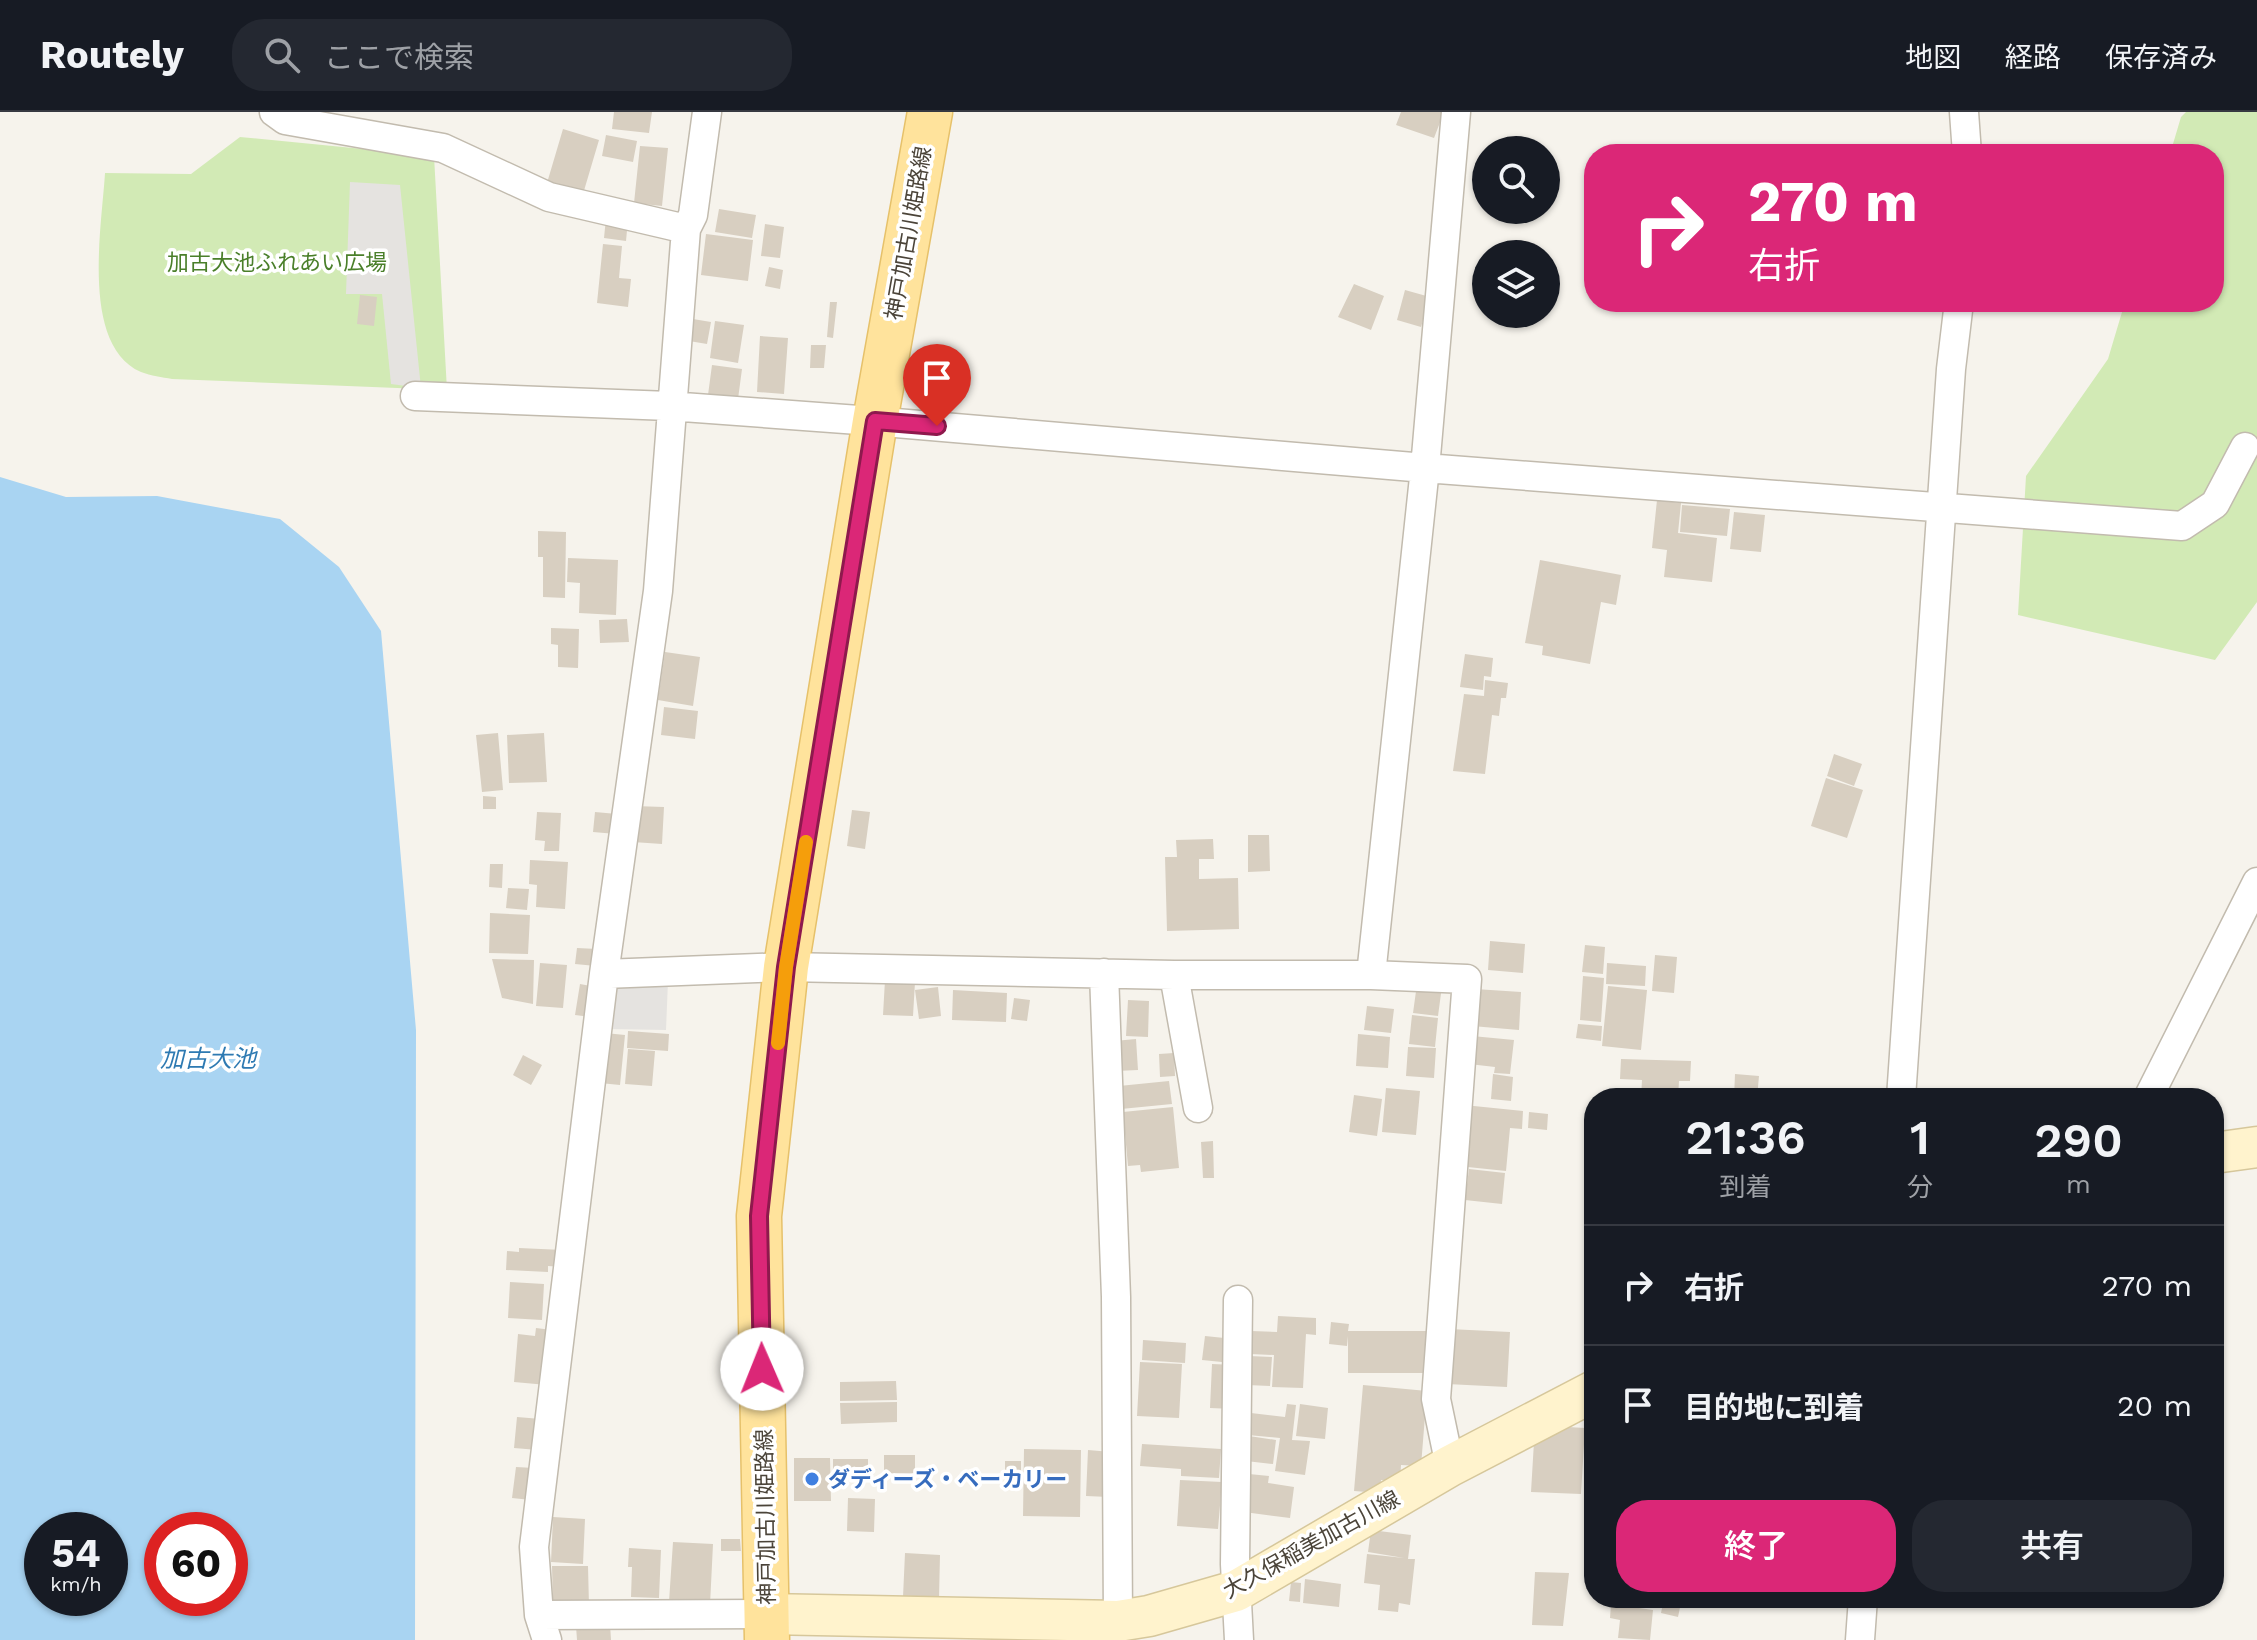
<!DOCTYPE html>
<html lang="ja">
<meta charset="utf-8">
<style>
body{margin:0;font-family:"Work Sans","Noto Sans JP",sans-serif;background:#242831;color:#f1f3f6;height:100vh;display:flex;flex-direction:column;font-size:30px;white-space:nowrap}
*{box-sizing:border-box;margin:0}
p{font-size:26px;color:#9ea1a6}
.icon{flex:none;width:44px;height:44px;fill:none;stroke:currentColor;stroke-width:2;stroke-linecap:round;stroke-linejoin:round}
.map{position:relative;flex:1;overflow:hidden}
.drawer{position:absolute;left:1584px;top:976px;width:640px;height:520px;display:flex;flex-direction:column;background:#171b24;border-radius:32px;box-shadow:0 2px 6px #0004}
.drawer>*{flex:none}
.top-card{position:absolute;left:1584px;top:32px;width:640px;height:168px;border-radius:32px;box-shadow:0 2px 6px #0004;background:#db2777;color:#fff;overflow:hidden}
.controls{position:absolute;left:1472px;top:24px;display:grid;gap:16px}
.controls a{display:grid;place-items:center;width:88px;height:88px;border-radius:50%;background:#171b24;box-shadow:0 2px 6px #0004;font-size:40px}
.speed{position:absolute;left:24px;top:1400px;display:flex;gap:16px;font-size:40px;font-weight:700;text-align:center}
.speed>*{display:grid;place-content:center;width:104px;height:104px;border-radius:50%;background:#171b24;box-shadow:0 2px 6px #0004;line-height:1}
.speed small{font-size:20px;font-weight:400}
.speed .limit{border:12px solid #d22;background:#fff;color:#111}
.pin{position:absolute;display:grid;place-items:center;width:68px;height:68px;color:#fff;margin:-82px -34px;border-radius:50% 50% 50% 0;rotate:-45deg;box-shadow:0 0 8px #0007}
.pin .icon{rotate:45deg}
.me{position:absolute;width:88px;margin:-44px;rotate:359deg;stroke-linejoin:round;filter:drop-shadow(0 0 6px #0008)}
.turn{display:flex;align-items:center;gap:28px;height:168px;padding:0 32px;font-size:36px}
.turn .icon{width:104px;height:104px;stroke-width:2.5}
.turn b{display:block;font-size:56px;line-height:68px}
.eta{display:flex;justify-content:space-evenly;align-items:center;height:136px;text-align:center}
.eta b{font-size:48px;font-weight:600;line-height:56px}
.action{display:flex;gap:16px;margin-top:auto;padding:16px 32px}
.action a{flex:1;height:92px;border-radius:32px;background:#db2777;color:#fff;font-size:32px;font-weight:600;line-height:92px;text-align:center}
.action a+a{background:#242831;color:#f1f3f6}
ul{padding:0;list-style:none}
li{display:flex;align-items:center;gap:24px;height:120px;padding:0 32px;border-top:2px solid #363941}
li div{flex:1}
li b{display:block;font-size:30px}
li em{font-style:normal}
header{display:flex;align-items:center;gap:48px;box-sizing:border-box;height:112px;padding:0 40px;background:#171b24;border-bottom:2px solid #363941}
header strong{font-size:38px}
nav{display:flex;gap:44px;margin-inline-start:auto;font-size:28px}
.search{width:560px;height:72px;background:#242831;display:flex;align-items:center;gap:20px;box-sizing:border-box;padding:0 28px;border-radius:32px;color:#9ea1a6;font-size:30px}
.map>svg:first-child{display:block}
</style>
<header>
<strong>Routely</strong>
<div class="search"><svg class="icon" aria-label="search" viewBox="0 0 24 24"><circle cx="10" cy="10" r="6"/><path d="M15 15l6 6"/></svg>ここで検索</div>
<nav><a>地図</a><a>経路</a><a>保存済み</a></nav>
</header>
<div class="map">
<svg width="2257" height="1528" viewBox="0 0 2257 1528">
<rect width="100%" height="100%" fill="#f6f3ec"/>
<path fill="#d2eab5" d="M2186,0h71v490l-42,58 -197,-45 8,-139 82,-117 17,-57h89v-148h-44l11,-37z
M240,25l194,19 13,234 -275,-11c-10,-2 -21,-3 -31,-7 -61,-27 -39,-146 -36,-199l86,1z"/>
<path fill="#e5e3e0" d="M350,70l50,3 21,203 -30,-4 -9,-90h-36z
M610,868l58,1 -2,49 -58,-1z"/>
<path fill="#a9d4f2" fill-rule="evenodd" d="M0,365l66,20 91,-1 123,23 59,48 42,64 35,399 -1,610h-415zM42,1418h68v68h-68zM162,1418h68v68h-68z"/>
<path fill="#d8cfc1" d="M614,0h38l-3,21 -37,-4z
M1401,0h43l-10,26 -38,-13z
M563,17l36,11 -16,54 -36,-11z
M606,23l31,6 -4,21 -31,-6z
M640,34l28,2 -6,58 -28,-3z
M719,97l37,6 -4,23 -37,-6z
M606,106l22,2 -2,21 -22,-3z
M765,112l19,3 -4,31 -19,-2z
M706,122l47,6 -5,41 -47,-6z
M603,132l19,2 -3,32 12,1 -3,28 -31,-4z
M769,155l14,3 -3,19 -15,-3z
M1354,172l30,12 -13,34 -33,-13z
M1405,178l25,7 -9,30 -24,-7z
M360,183l17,2 -3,29 -17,-2z
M830,190h7l-4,36 -6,-1z
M693,207l18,3 -4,22 -18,-3z
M715,209l29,4 -6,38 -28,-5z
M760,224l28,2 -4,56 -27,-2z
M811,233h15l-2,23h-14z
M712,253l30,4 -4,30 -30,-4z
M1657,388l24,3 -3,30 39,5 -5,44 -48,-5 3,-27 -15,-2z
M1682,393l48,4 -3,27 -47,-4z
M1734,400l31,3 -4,37 -31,-3z
M538,419l28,1 -1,66 -22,-1v-40h-5z
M568,446l50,2 -2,55 -37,-2 1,-30 -13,-1z
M1540,448l81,15 -5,30 -15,-3 -11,62 -48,-9 1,-9 -18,-3z
M627,507l2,23 -29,1 -1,-23z
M551,516l28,1 -1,39 -20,-1v-22l-7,-1z
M665,540l35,5 -7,49 -35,-6z
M1465,542l28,4 -2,19 -7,-1 -1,14 -23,-3z
M1485,568l23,3 -2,15h-5l-2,18 -7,-1 -7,59 -32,-3 11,-77 20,2z
M664,595l34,4 -3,28 -34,-4z
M498,621l5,57 -21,2 -6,-57z
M544,621l3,49 -38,1 -2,-48z
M1834,642l28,10 -8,22 -27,-10z
M1826,666l37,12 -16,48 -36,-12z
M483,684l13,1v12h-13z
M634,694l30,1 -2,37 -29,-2z
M852,698l18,2 -5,37 -18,-3z
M537,700l24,1 -2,38h-15l1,-10 -10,-1z
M595,700l22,2 -1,20 -23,-2z
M1248,723h21l1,36 -22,1z
M1213,727l1,20h-15v20l39,-1 1,51 -72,2 -2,-74h12l-1,-17z
M530,748l38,2 -3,47 -29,-2 1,-22 -8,-1z
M490,752h13l-1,24 -13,-1z
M508,776l21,1 -2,21 -21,-2z
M490,801l40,2 -2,39 -39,-1z
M1490,829l35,3 -2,29 -35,-3z
M1585,833l20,2 -2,27 -21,-2z
M577,836l20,1 -1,17 -21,-2z
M1655,843l22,2 -3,36 -22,-2z
M492,847l42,1 -1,44 -31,-6z
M540,851l27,2 -4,43 -27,-2z
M1607,851l39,3 -1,20 -39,-2z
M1583,864l21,2 -3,44 -21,-2z
M885,868l30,2 -2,34 -30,-1z
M580,872l16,3 -5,30 -16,-2z
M1417,872l25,2 -4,30 -25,-3z
M1608,874l39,4 -6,60 -39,-4z
M938,875l3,29 -22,3 -4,-29z
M1475,877l46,3 -2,38 -47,-4z
M953,878l54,3 -1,29 -54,-2z
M1014,886l16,2 -3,21 -16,-2z
M1128,888l21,1 -1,36 -22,-1z
M1367,894l27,3 -3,24 -27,-3z
M1412,903l26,3 -3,29 -26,-3z
M1578,912l24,2 -1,15 -25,-3z
M628,919l41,3 -1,17 -41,-3z
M605,921l20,2 -5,50 -20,-2z
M1358,922l32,3 -2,31 -32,-2z
M1472,924l42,4 -4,34 -16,-1 1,-6 -26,-3z
M1136,927l2,31 -22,1 -2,-30z
M1408,935l28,1 -2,30 -28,-2z
M628,937l27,2 -3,35 -27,-2z
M1174,941l1,23 -15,1 -1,-23z
M523,943l19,10 -11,20 -18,-10z
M1621,947l70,2 -1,20h-11l-1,17h-37l1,-18 -22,-1z
M1493,962l20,3 -2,24 -20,-2z
M1735,962l24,2 -2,22h-23z
M1169,969l3,23 -51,5 -2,-23z
M1386,976l34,3 -4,44 -34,-3z
M1354,983l28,4 -5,37 -28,-4z
M1464,993l59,6 -1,18 -12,-1 -4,43 -48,-5z
M1173,995l6,61 -38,4 -1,-7 -12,1 -5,-54z
M1529,1000l19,2 -1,16 -19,-2z
M1213,1029l1,37h-11l-2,-36z
M1469,1057l36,4 -3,31 -37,-4z
M519,1136l44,2v17l-15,-1v6l-42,-2 1,-19 12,1z
M510,1170l34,2 -2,36 -34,-2z
M1278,1204l38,2v17l-10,-1 -3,54 -31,-1 2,-32 -24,-1 1,-23 26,1z
M1331,1210l18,2 -1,7h83v42h-83v-37l-1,10 -18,-2z
M536,1216l16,2 -5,55 -33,-3 4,-48 17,2z
M1449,1217l61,3 -3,55 -60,-3z
M1205,1224l29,3 -2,24 -30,-3z
M1143,1228l43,3 -1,20 -43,-3z
M1249,1244l23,1 -2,29 -23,-1z
M1140,1250l42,2 -3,54 -42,-2z
M1212,1252l23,1 -2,44 -23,-1z
M896,1269l1,19 -57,1v-19z
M1363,1273l64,6 -6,75 -20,-1 -1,17 -19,-2 -1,13 -26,-2z
M897,1290v20l-56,2 -1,-21z
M1287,1292l9,1 -4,35 18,1 -5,34 -30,-4 5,-33 -32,-3 3,-22 34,4z
M1300,1292l28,4 -3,31 -29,-3z
M517,1305l24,2 -3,31 -24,-2z
M1535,1313l50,3 -4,66 -50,-2z
M1249,1324l27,4 -3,24 -27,-3z
M1142,1332l79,5 -2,29 -38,-2v-7l-41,-3z
M1024,1337l57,1 -1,67 -57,-1z
M1088,1338l23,2 -2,45 -23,-1z
M884,1343h31v19l-31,-1z
M794,1346h36l1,43h-37z
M833,1347h35v15l-35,1z
M1005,1349h16v19h-16z
M516,1355l18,1 -3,32 -19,-2z
M1249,1362l20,2 -1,7 26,4 -4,31 -46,-6z
M1180,1368l42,2 -4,47 -41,-3z
M848,1386l27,1 -1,33 -27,-1z
M553,1405l32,2 -2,45 -32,-2z
M1371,1418l40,5 -3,24h7l-5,46 -11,-2 -1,9 -20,-2 2,-25 -16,-2 3,-29 37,4 -36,-6z
M721,1427h19l1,12h-20z
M673,1430l40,2 -3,61 -41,-3z
M629,1436l32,2 -2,48 -28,-1 1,-30h-4z
M905,1441l35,2 -1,43 -36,-1z
M552,1454h36l1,40 -36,1z
M1535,1460l34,1 -6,53 -31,-1z
M1305,1467l36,5 -2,23 -36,-4z
M1291,1470l10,1 -1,19 -11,-1z
M1611,1486h42l-1,10 -42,-5z
M1664,1486h18l-4,19 -17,-4z
M1611,1492l42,6 -3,30 -32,-2 2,-18 -10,-2z
M610,1512l1,16h-34l-1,-14z"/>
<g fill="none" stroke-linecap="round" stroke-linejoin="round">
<g stroke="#c2bbae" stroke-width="31">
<path id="street" d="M274,0l11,8 158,28 106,49 137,32
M1964,0l3,42
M415,284l254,10 203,15 553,47 757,58 33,-22 30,-57
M1104,861l12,324 2,324
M604,862l182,-7 388,8h197l96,4 -31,420 14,67
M1174,863l24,133
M1371,863l54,-507 31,-356
M1901,986l50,-729 8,-67
M2148,986l109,-216
M1238,1188l-3,264 4,76
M539,1503l228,-1
M547,1528l-8,-25 -5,-68 70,-573 54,-383 28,-362 7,-14 14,-103
M1860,1528l3,-42"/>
</g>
<g stroke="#d6c79b" stroke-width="43">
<path id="secondary" d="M2214,1041l43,-6
M767,1502l351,7 31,-5 87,-25 214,-125 144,-75"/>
</g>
<g stroke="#e6c16a" stroke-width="47">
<path id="primary" d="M767,1528l-8,-424 27,-249 89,-546 55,-309"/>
</g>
<use href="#street" stroke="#fff" stroke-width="28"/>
<use href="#secondary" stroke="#fff3cd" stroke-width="40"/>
<use href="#primary" stroke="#ffe39c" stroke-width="44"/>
</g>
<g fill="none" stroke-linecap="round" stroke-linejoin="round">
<g stroke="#8e194d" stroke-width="20">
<path id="route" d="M762,1257l-3,-153 27,-249 89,-546 62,5"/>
</g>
<use href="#route" stroke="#db2777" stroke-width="14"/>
<path stroke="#f59e0b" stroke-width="14" d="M778,931l8,-76 20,-125"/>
</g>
<circle fill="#3f7fe0" stroke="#fff" stroke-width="3" cx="812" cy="1367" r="8"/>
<g text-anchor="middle" stroke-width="7" stroke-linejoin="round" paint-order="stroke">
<g font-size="22" fill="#4b4439" stroke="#fff">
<text transform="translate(908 121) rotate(-80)" y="8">神戸加古川姫路線</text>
<text transform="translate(765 1405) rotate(-91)" y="8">神戸加古川姫路線</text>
<text transform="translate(1311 1432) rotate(-29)" y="8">大久保稲美加古川線</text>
</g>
<g font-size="22" fill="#4a7f2a" stroke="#fff">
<text x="277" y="158">加古大池ふれあい広場</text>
</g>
<g font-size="22" font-weight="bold" fill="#366cbe" stroke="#fff" text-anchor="start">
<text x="828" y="1375">ダディーズ・ベーカリー</text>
</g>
<g font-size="24" font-style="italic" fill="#2e7ab2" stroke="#fff">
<text x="208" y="955">加古大池</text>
</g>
</g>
</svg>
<div class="controls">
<a><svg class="icon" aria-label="search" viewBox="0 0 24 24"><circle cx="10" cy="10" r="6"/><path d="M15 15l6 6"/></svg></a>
<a><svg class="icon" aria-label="layers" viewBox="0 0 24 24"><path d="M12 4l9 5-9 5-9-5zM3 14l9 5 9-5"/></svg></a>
</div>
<div class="speed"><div>54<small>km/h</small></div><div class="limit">60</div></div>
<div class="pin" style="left:937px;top:314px;background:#d93025"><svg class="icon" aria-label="arrive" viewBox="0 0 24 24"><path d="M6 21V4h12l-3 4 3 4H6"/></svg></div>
<svg class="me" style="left:762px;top:1257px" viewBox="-20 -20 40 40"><circle r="19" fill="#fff"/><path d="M0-13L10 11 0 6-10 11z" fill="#db2777"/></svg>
<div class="top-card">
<div class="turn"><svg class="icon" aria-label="right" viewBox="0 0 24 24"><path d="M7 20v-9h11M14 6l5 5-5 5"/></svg><div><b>270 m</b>右折</div></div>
</div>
<section class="drawer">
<div class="eta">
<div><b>21:36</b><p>到着</p></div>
<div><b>1</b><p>分</p></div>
<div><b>290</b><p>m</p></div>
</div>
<ul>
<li><svg class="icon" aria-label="right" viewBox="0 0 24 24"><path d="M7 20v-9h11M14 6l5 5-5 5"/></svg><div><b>右折</b></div><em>270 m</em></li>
<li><svg class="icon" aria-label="arrive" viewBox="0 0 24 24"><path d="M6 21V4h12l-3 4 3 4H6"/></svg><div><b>目的地に到着</b></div><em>20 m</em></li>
</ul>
<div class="action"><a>終了</a><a>共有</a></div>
</section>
</div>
